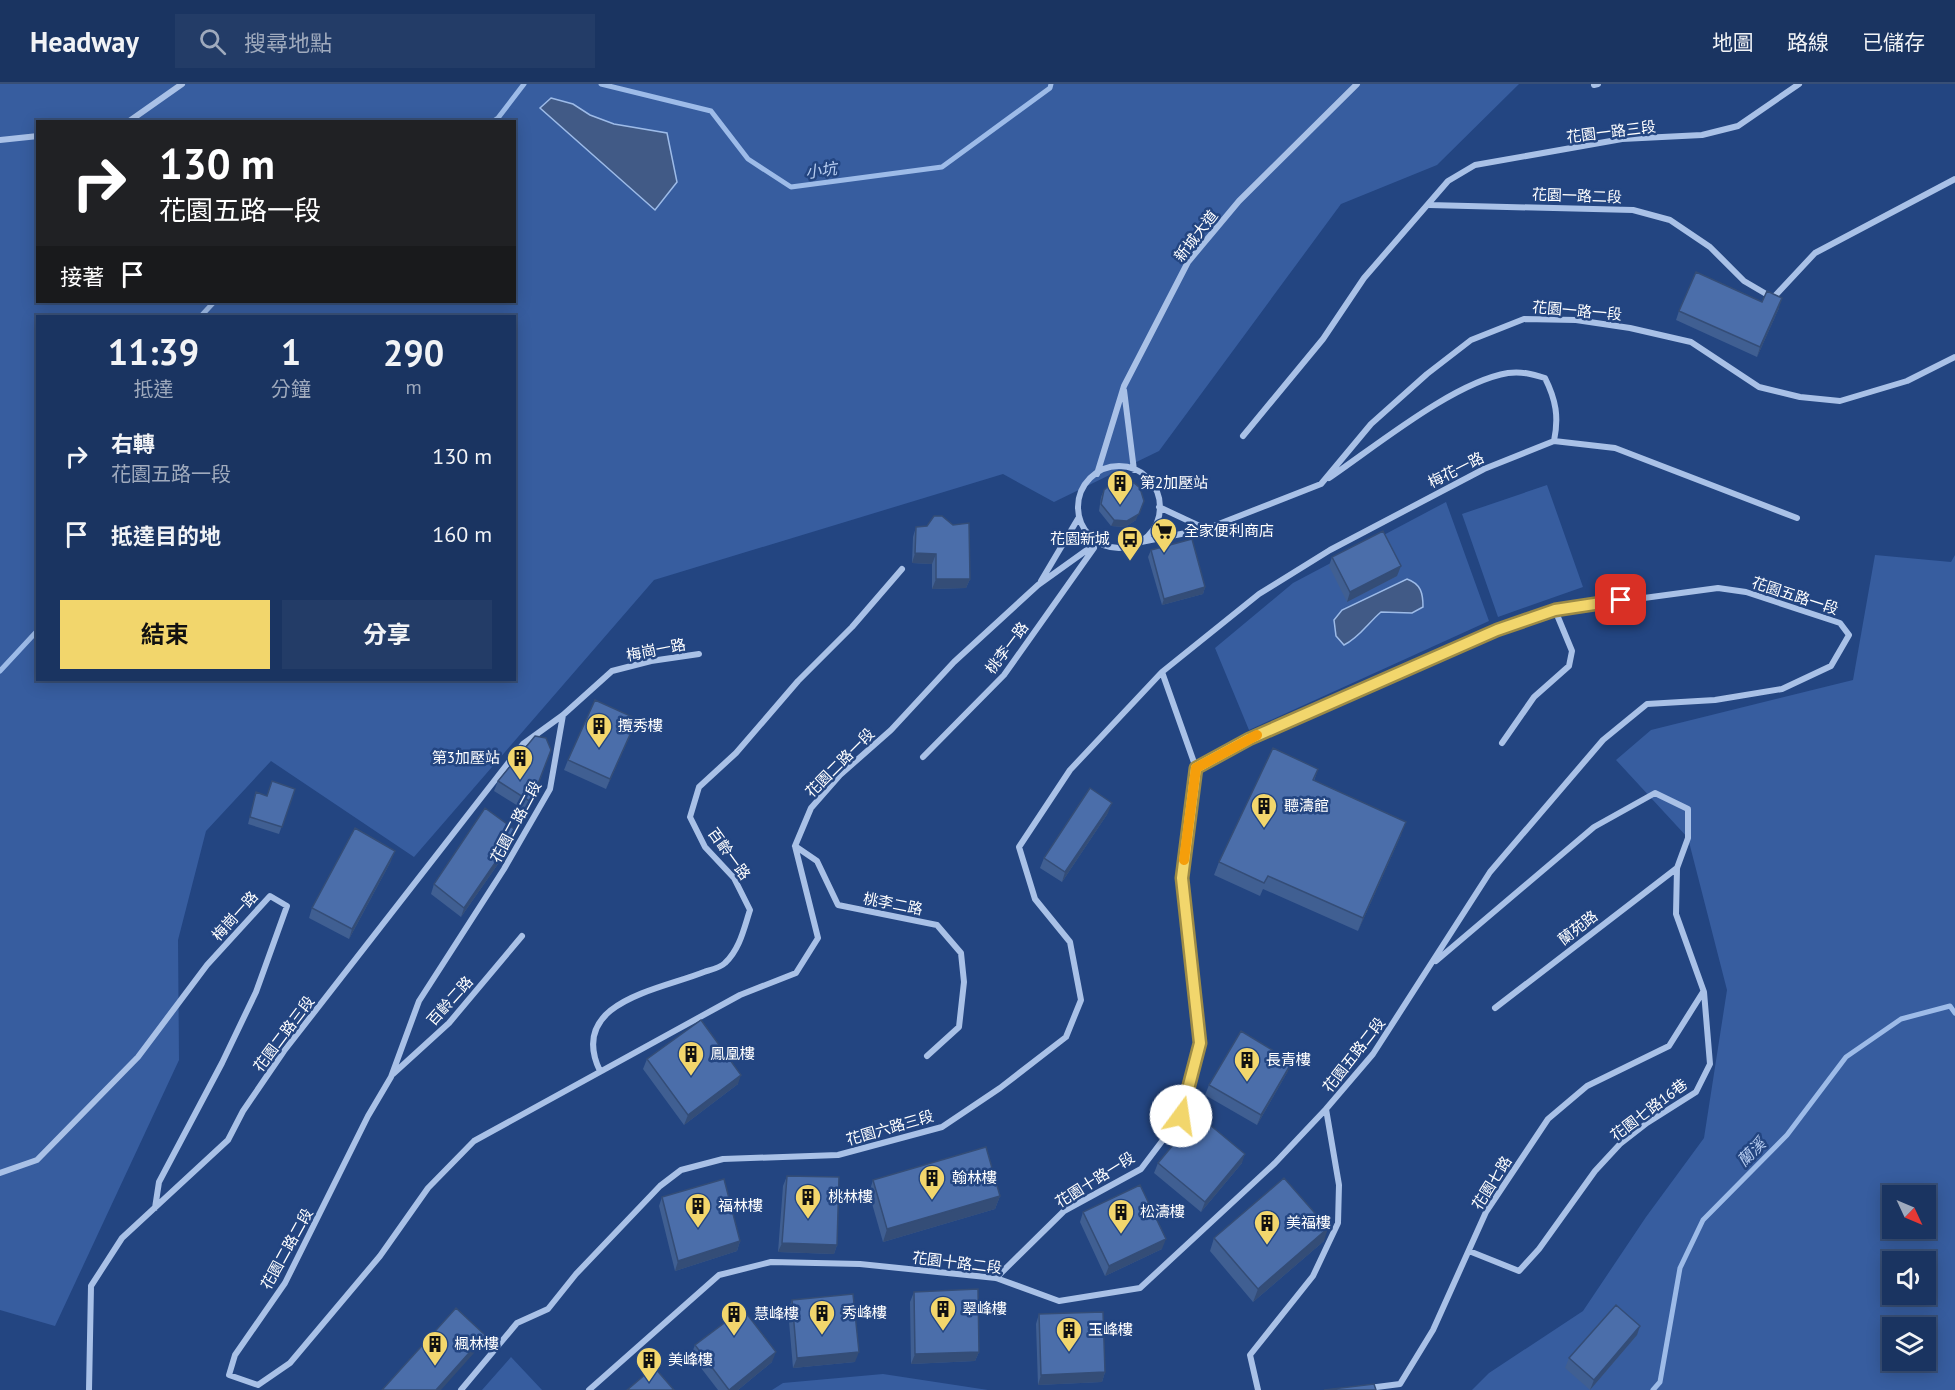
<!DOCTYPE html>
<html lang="zh-TW">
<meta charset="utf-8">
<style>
body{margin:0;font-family:"PT Sans","Noto Sans TC",sans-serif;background:#233c67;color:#f1f3f6;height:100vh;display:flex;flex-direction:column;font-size:22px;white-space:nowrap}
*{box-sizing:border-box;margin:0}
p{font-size:20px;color:#9faabd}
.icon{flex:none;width:33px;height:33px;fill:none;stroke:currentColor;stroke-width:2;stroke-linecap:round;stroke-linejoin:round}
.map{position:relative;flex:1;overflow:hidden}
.details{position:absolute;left:36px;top:231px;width:480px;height:366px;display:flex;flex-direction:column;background:#1a3461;border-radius:0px;box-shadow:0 3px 15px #0003,0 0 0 2px #384f76}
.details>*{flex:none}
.guide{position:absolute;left:36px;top:36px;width:480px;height:183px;border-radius:0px;box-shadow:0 3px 15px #0003,0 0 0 2px #384f76;background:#202124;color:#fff;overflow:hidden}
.needle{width:39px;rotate:134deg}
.tools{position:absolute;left:1882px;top:1101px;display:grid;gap:12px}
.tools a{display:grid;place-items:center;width:54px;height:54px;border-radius:0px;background:#1a3461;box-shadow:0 3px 15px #0003,0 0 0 2px #384f76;font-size:30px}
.pin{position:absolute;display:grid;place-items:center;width:51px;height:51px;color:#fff;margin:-26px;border-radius:12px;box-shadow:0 3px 9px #0006}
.me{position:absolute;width:66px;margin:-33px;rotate:14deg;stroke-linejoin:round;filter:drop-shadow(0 0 4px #0008)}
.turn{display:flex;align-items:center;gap:21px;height:126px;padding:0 24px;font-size:27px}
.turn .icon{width:78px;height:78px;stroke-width:2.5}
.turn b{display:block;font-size:42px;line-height:51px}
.then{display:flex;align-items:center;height:57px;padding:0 24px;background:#0003;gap:12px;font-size:22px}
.eta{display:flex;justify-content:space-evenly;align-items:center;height:102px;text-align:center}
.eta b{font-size:36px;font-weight:700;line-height:42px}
.button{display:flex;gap:12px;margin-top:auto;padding:12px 24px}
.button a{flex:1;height:69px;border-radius:0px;background:#f2d66c;color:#111;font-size:24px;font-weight:700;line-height:69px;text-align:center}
.button a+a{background:#233c67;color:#f1f3f6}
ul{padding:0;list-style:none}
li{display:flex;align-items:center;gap:18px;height:78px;padding:0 24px}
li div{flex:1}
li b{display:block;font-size:22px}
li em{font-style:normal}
header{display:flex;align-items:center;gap:36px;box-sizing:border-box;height:84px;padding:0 30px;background:#1a3461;border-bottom:2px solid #384f76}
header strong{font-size:28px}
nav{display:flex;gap:33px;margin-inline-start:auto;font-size:21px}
.search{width:420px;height:54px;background:#233c67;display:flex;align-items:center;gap:15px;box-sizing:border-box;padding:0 21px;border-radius:0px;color:#9faabd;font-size:22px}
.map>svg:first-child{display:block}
</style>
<header>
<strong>Headway</strong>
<div class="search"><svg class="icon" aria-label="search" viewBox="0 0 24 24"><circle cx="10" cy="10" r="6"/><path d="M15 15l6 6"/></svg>搜尋地點</div>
<nav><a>地圖</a><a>路線</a><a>已儲存</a></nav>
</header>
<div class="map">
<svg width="1955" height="1306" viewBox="0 0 1955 1306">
<rect width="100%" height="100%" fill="#234581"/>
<path fill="#375d9f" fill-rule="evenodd" d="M0,0h1519l-82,81 -96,39 -182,247 -105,51 -51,-28 -349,106 -240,277 -143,-96 -65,70 -28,109 1,120 -124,266 -55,-16zM38,38h476v180h-476zM38,232h476v364h-476z
M1547,401l36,102 -85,30 -36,-103z
M1446,418l43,119 -240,109 -34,-82 78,-65z
M1875,471l76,7 4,-7v835h-483l17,-17 94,-62 63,-94 58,-79 23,-148 -39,-152 -72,-78 35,-30 202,-50zM1893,1112h33v32h-33zM1893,1178h33v32h-33zM1893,1244h33v32h-33z
M511,1273l31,33h-60z
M883,1290l105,16h-216l11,-7z"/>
<path fill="#415a86" stroke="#9dbbe8" stroke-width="1.5" d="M551,14l22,6 17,11 24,9 53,9 10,49 -22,28 -115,-102z
M1407,495c14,5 16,14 16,28l-11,6 -31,-1c-13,11 -22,26 -37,33l-8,-9 -2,-16 8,-10z"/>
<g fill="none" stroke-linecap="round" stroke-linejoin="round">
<path stroke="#9dbbe8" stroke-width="5" d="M601,0l110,27 37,48 43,28 151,-20 108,-79 1,-4
M492,38l6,-4 26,-34
M201,232l13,-14
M0,587l38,-41
M1653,1306l7,-8 20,-114 23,-48 84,-85 59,-78 55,-38 49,-13 5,7"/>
<path stroke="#a9c1e7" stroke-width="6" d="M1594,1l4,-1
M128,38l54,-38
M0,56l38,-4
M1429,121l204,5 37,10 40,27 34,34 29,17 42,-45 140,-74
M1124,306l10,80
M1243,352l80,-97 41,-61 84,-97 27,-16 147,-26 80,-4 36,-9 61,-42
M1078 423a41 41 0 1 1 82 0a41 41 0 1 1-82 0Z
M1097,390l27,-88 64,-124 51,-61 118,-117
M1329,394c47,-32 125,-96 179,-105 13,-2 24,1 37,5 11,22 14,39 9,63
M1159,423l47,22
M1136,459l70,-14 115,-45 50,-60 56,-50 44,-34 53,-21 52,1 54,8 61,14 68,45 41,10 40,4 67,-20 48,-24
M1041,497l38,-64
M563,631l-13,74 -46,80 -85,132 -28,76 -23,39 -83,167 -50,72 -6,20 29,10 32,-22 90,-107 48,-68 46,-47 266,-146 56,-22 22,-35 -23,-92 16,-38 29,-33 51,-45 63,-68 84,-77 60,-43
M1502,659l32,-46 35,-31 3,-15 -17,-41
M923,673l81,-82 90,-127
M1196,684l53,-29 75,-34 173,-75 58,-20 163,-22 28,4 94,31 9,12 -18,31 -49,23 -67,11 -68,4 -44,36 -113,132 -117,182 -47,55 13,76 -1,38 -25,53 -63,79 8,35
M795,762l22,15 21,44 99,20 24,28 3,29 -5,45 -32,29
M1436,877l158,-134 61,-34 33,16v29l-11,30 -1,46 28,78 6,72 -14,28 -49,31 -27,21 -25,27 -56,78 -20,22 -50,-20
M1495,924l182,-140
M600,987c-33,-69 59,-81 104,-99 6,-2 16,-4 21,-9 15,-14 19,-35 25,-53l-16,-32 -29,-31 -15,-30 9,-30 37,-34 62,-72 54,-54 50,-58
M393,990l56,-51 73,-87
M0,1089l37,-13 101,-103 69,-92 63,-69 17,10 -31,86 -34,71 -63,119 -4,26
M996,1194l68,-67 77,-42 40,-53 19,-73 -18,-166 14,-109 -34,-96
M1369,1304l31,-4 33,-54 53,-118 62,-93 39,-33 82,-40 34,-54
M89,1306l2,-104 31,-48 106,-98 15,-29 41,-60 239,-307 40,-29 49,-44 39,-10 48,-7
M461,1306l56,-67 31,-14 28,-35 84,-88 21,-16 42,-11 115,-4 104,-28 58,-39 66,-51 15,-37 -11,-58 -35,-43 -16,-52 51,-77 92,-98 97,-78 71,-44 154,-81 70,-28 61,7 182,70
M589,1306l130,-115 52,-13 89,2 136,14 63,23 81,-13 135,-125 51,-54"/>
</g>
<path fill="#405f92" d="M1779,224l-22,49 -81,-37 3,-9z
M1104,406l32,30 -11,7 -14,-1 -12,-15 2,-14z
M916,443l54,52 -4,9 -34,1v-25l-20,-1 1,-26z
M1151,466l54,37 -2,7 -41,11 -14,-48z
M1332,473l65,19 -50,26 -18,-36z
M633,645l-27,60 -42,-19 4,-10z
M551,666l-23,62 -34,-21 4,-10z
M1318,685l-4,12 87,54 -43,96 -95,-42 -3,7 -46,-21 5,-13z
M295,705l-16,45 -31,-10 8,-32 11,4z
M1108,729l-46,69 -22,-14 4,-10z
M514,757l-53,76 -30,-23 3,-10z
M391,777l-42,78 -40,-21 3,-10z
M647,975l91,25 -54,41 -41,-56z
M1288,987l-31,54 -52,-30 4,-10z
M1158,1079h84l-41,49 -47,-39z
M787,1092l50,69 -3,9 -56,-2 5,-66z
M873,1096l127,16 -5,13 -112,33 -14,-49z
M662,1113l78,44 -3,10 -62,20 -16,-65z
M1083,1128l79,37 -57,27 -25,-54z
M1214,1154l110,3 -71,61 -43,-51z
M914,1208l65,60 -4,9 -64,3 -1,-62z
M792,1216l63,62 -62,6 -5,-58z
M1039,1230l66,58 -3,10 -64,3 -2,-61z
M1637,1251l-47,55 -25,-22 4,-10z
M695,1261l77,17 -34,28h-20l-27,-35z"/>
<path fill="#344d77" d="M1782,214l-3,10 -22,49 3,-10z
M1144,417l-8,19 -11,7 -14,-1 3,-6z
M915,469l21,1 -4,10 -20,-1z
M1401,482l-4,10 -50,26 3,-10z
M936,495h34l-4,9 -34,1z
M1205,503l-2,7 -41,11 2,-6z
M637,635l-4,10 -27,60 4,-10z
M1112,719l-4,10 -46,69 3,-10z
M1406,738l-5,13 -43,96 5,-13z
M517,747l-3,10 -53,76 3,-9z
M395,767l-4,10 -42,78 3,-10z
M1292,978l-4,9 -31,54 4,-10z
M741,991l-3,9 -54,41 4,-10z
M1245,1070l-3,9 -41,49 4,-10z
M1000,1112l-5,13 -112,33 4,-13z
M1328,1144l-4,13 -71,61 5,-13z
M1166,1155l-4,10 -57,27 4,-10z
M740,1157l-3,10 -62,20 3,-10z
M782,1159l55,2 -3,9 -56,-2z
M1640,1242l-3,9 -47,55 4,-10z
M485,1251l-3,9 -41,46h-5z
M776,1268l-4,10 -34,28h-9z
M859,1268l-4,10 -62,6 4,-10z
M979,1268l-4,9 -64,3 4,-10z
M1105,1288l-3,10 -64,3 3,-10z"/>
<path fill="#4b6eaa" stroke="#344d77" stroke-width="1.5" d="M1696,188l66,30 5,-11 15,7 -22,49 -81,-36z
M1121,395l13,4 6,5 4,13 -5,13 -12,7 -13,-1 -13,-16 3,-14 10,-9z
M934,432h8l11,9 16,-2 1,56h-34v-25l-21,-1 1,-26 11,-1z
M1383,447l18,35 -51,26 -18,-35z
M1192,455l13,48 -41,12 -13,-49z
M595,616l42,19 -27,60 -42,-19z
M535,652l11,2 5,12 -20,52 -33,-21z
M1273,664l45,21 -5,11 93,42 -43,96 -95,-42 -4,7 -45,-21z
M272,697l23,8 -13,38 -32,-10 6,-25 11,4z
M1090,704l22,15 -47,69 -21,-14z
M485,724l32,23 -53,77 -30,-24z
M355,744l40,23 -43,78 -40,-21z
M701,936l40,55 -53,40 -41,-56z
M1241,947l51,31 -31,53 -52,-30z
M1198,1031l47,39 -40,48 -47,-39z
M986,1063l14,49 -113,33 -14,-49z
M787,1092l52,1 -2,68 -55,-2z
M1284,1094l44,50 -70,61 -44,-51z
M724,1095l16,62 -62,20 -16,-64z
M1140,1101l26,54 -57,27 -26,-54z
M978,1205l1,63 -64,2 -1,-62z
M853,1210l6,58 -62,6 -5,-58z
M1616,1221l24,21 -46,54 -25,-22z
M456,1224l29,27 -49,55h-54z
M743,1225l33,43 -47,38 -34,-45z
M1103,1228l2,60 -64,3 -2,-61z
M654,1283l20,23h-47z
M1374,1300l2,6h-52z"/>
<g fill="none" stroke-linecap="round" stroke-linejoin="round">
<g stroke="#9d8b46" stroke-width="15">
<path id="route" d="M1181,1032l19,-73 -18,-165 14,-110 53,-29 248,-109 58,-20 66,-10"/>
</g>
<use href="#route" stroke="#f2d66c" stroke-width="10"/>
<path stroke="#f59e0b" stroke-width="10" d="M1184,776l12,-92 61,-33"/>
</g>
<defs>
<g id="building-pin" transform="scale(1.35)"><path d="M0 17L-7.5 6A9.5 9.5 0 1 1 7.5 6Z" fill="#f2d66c" stroke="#234581"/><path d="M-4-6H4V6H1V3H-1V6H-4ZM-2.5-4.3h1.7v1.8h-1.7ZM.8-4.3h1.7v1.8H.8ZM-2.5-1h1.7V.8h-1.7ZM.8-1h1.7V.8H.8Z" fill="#111"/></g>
<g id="supermarket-pin" transform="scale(1.35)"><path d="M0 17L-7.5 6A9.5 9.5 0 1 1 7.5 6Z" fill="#f2d66c" stroke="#234581"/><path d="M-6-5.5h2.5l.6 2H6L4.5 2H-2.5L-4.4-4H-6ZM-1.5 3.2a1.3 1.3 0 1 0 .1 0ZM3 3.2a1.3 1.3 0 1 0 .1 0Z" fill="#111"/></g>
<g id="bus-pin" transform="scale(1.35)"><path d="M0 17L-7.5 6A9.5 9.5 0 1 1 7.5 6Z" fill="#f2d66c" stroke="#234581"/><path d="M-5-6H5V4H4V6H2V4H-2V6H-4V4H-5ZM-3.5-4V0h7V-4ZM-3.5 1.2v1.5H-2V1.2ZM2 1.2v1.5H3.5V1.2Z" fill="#111"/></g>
</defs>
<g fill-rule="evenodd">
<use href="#building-pin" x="1120" y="399"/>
<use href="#supermarket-pin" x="1164" y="447"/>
<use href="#bus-pin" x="1130" y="455"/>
<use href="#building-pin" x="599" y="642"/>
<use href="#building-pin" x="520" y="674"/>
<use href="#building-pin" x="1264" y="722"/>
<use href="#building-pin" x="691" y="970"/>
<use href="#building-pin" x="1247" y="976"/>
<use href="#building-pin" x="932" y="1094"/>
<use href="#building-pin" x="808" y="1113"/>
<use href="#building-pin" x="698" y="1122"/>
<use href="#building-pin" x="1121" y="1128"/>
<use href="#building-pin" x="1267" y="1139"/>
<use href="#building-pin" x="943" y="1225"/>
<use href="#building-pin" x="822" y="1229"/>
<use href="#building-pin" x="734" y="1230"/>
<use href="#building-pin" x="1069" y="1246"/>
<use href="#building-pin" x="435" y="1260"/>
<use href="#building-pin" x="649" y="1276"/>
</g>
<g text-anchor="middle" stroke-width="5" stroke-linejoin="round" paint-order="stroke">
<g font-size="15" fill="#fff" stroke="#234581">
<text transform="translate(1611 48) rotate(-7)" y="5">花園一路三段</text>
<text transform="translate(1577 112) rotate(2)" y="5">花園一路二段</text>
<text transform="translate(1196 152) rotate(-52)" y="5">新城大道</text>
<text transform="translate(1577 227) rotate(5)" y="5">花園一路一段</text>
<text transform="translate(1456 386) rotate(-27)" y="5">梅花一路</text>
<text transform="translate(1795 512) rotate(18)" y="5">花園五路一段</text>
<text transform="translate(1007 564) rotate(-53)" y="5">桃李一路</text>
<text transform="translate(656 566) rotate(-11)" y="5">梅崗一路</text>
<text transform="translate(840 679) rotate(-45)" y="5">花園二路一段</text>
<text transform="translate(516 738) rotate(-62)" y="5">花園二路二段</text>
<text transform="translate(729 770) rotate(54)" y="5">百齡一路</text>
<text transform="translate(893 820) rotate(11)" y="5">桃李二路</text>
<text transform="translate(235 832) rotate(-48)" y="5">梅崗一路</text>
<text transform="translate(1578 844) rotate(-38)" y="5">蘭苑路</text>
<text transform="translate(450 917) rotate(-48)" y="5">百齡二路</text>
<text transform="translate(284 950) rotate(-53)" y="5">花園二路三段</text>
<text transform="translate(1354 971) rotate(-52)" y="5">花園五路二段</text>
<text transform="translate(1649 1026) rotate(-37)" y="5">花園七路16巷</text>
<text transform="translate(890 1044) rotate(-16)" y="5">花園六路三段</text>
<text transform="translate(1095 1096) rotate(-32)" y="5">花園十路一段</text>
<text transform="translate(1492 1099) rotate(-58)" y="5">花園七路</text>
<text transform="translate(287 1165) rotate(-61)" y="5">花園二路二段</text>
<text transform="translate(957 1179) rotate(7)" y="5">花園十路二段</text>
</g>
<g font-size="15" fill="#fff" stroke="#234581" text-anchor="start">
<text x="1140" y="404">第2加壓站</text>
<text x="1184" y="452">全家便利商店</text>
<text x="1110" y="460" text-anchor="end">花園新城</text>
<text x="618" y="647">攬秀樓</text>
<text x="500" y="679" text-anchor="end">第3加壓站</text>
<text x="1284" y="727">聽濤館</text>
<text x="710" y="975">鳳凰樓</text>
<text x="1266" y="981">長青樓</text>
<text x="952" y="1099">翰林樓</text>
<text x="828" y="1118">桃林樓</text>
<text x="718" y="1127">福林樓</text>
<text x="1140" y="1133">松濤樓</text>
<text x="1286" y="1144">美福樓</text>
<text x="962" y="1230">翠峰樓</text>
<text x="842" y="1234">秀峰樓</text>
<text x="754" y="1235">慧峰樓</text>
<text x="1088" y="1251">玉峰樓</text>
<text x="454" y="1265">楓林樓</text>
<text x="668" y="1281">美峰樓</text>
</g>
<g font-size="16" font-style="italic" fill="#b5cbef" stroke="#234581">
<text transform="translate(821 86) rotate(-8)" y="6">小坑</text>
<text transform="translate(1751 1068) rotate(-45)" y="6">蘭溪</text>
</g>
</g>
</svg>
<div class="tools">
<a><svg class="needle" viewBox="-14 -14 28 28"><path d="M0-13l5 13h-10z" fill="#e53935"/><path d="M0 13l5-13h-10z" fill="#9faabd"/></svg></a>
<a><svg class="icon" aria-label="sound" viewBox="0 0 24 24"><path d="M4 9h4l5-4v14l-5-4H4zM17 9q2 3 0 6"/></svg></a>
<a><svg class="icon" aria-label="layers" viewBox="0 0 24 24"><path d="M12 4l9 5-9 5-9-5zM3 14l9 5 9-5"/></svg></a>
</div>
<div class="pin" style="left:1621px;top:516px;background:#d93025"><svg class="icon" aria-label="arrive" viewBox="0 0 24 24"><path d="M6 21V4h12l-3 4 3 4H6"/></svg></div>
<svg class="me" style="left:1181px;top:1032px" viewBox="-20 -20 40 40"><circle r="19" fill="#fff"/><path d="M0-13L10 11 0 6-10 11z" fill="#f2d66c"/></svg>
<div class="guide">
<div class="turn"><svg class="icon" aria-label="right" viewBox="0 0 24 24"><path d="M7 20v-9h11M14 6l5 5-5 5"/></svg><div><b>130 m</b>花園五路一段</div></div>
<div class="then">接著<svg class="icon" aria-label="arrive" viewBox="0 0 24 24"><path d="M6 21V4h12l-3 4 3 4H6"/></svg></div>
</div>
<section class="details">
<div class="eta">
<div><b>11:39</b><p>抵達</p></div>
<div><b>1</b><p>分鐘</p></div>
<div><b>290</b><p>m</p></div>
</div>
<ul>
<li><svg class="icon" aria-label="right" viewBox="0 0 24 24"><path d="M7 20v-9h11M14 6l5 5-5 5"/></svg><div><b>右轉</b><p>花園五路一段</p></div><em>130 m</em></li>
<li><svg class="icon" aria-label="arrive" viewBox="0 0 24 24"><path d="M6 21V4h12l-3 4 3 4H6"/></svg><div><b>抵達目的地</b></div><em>160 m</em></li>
</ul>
<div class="button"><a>結束</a><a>分享</a></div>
</section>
</div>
